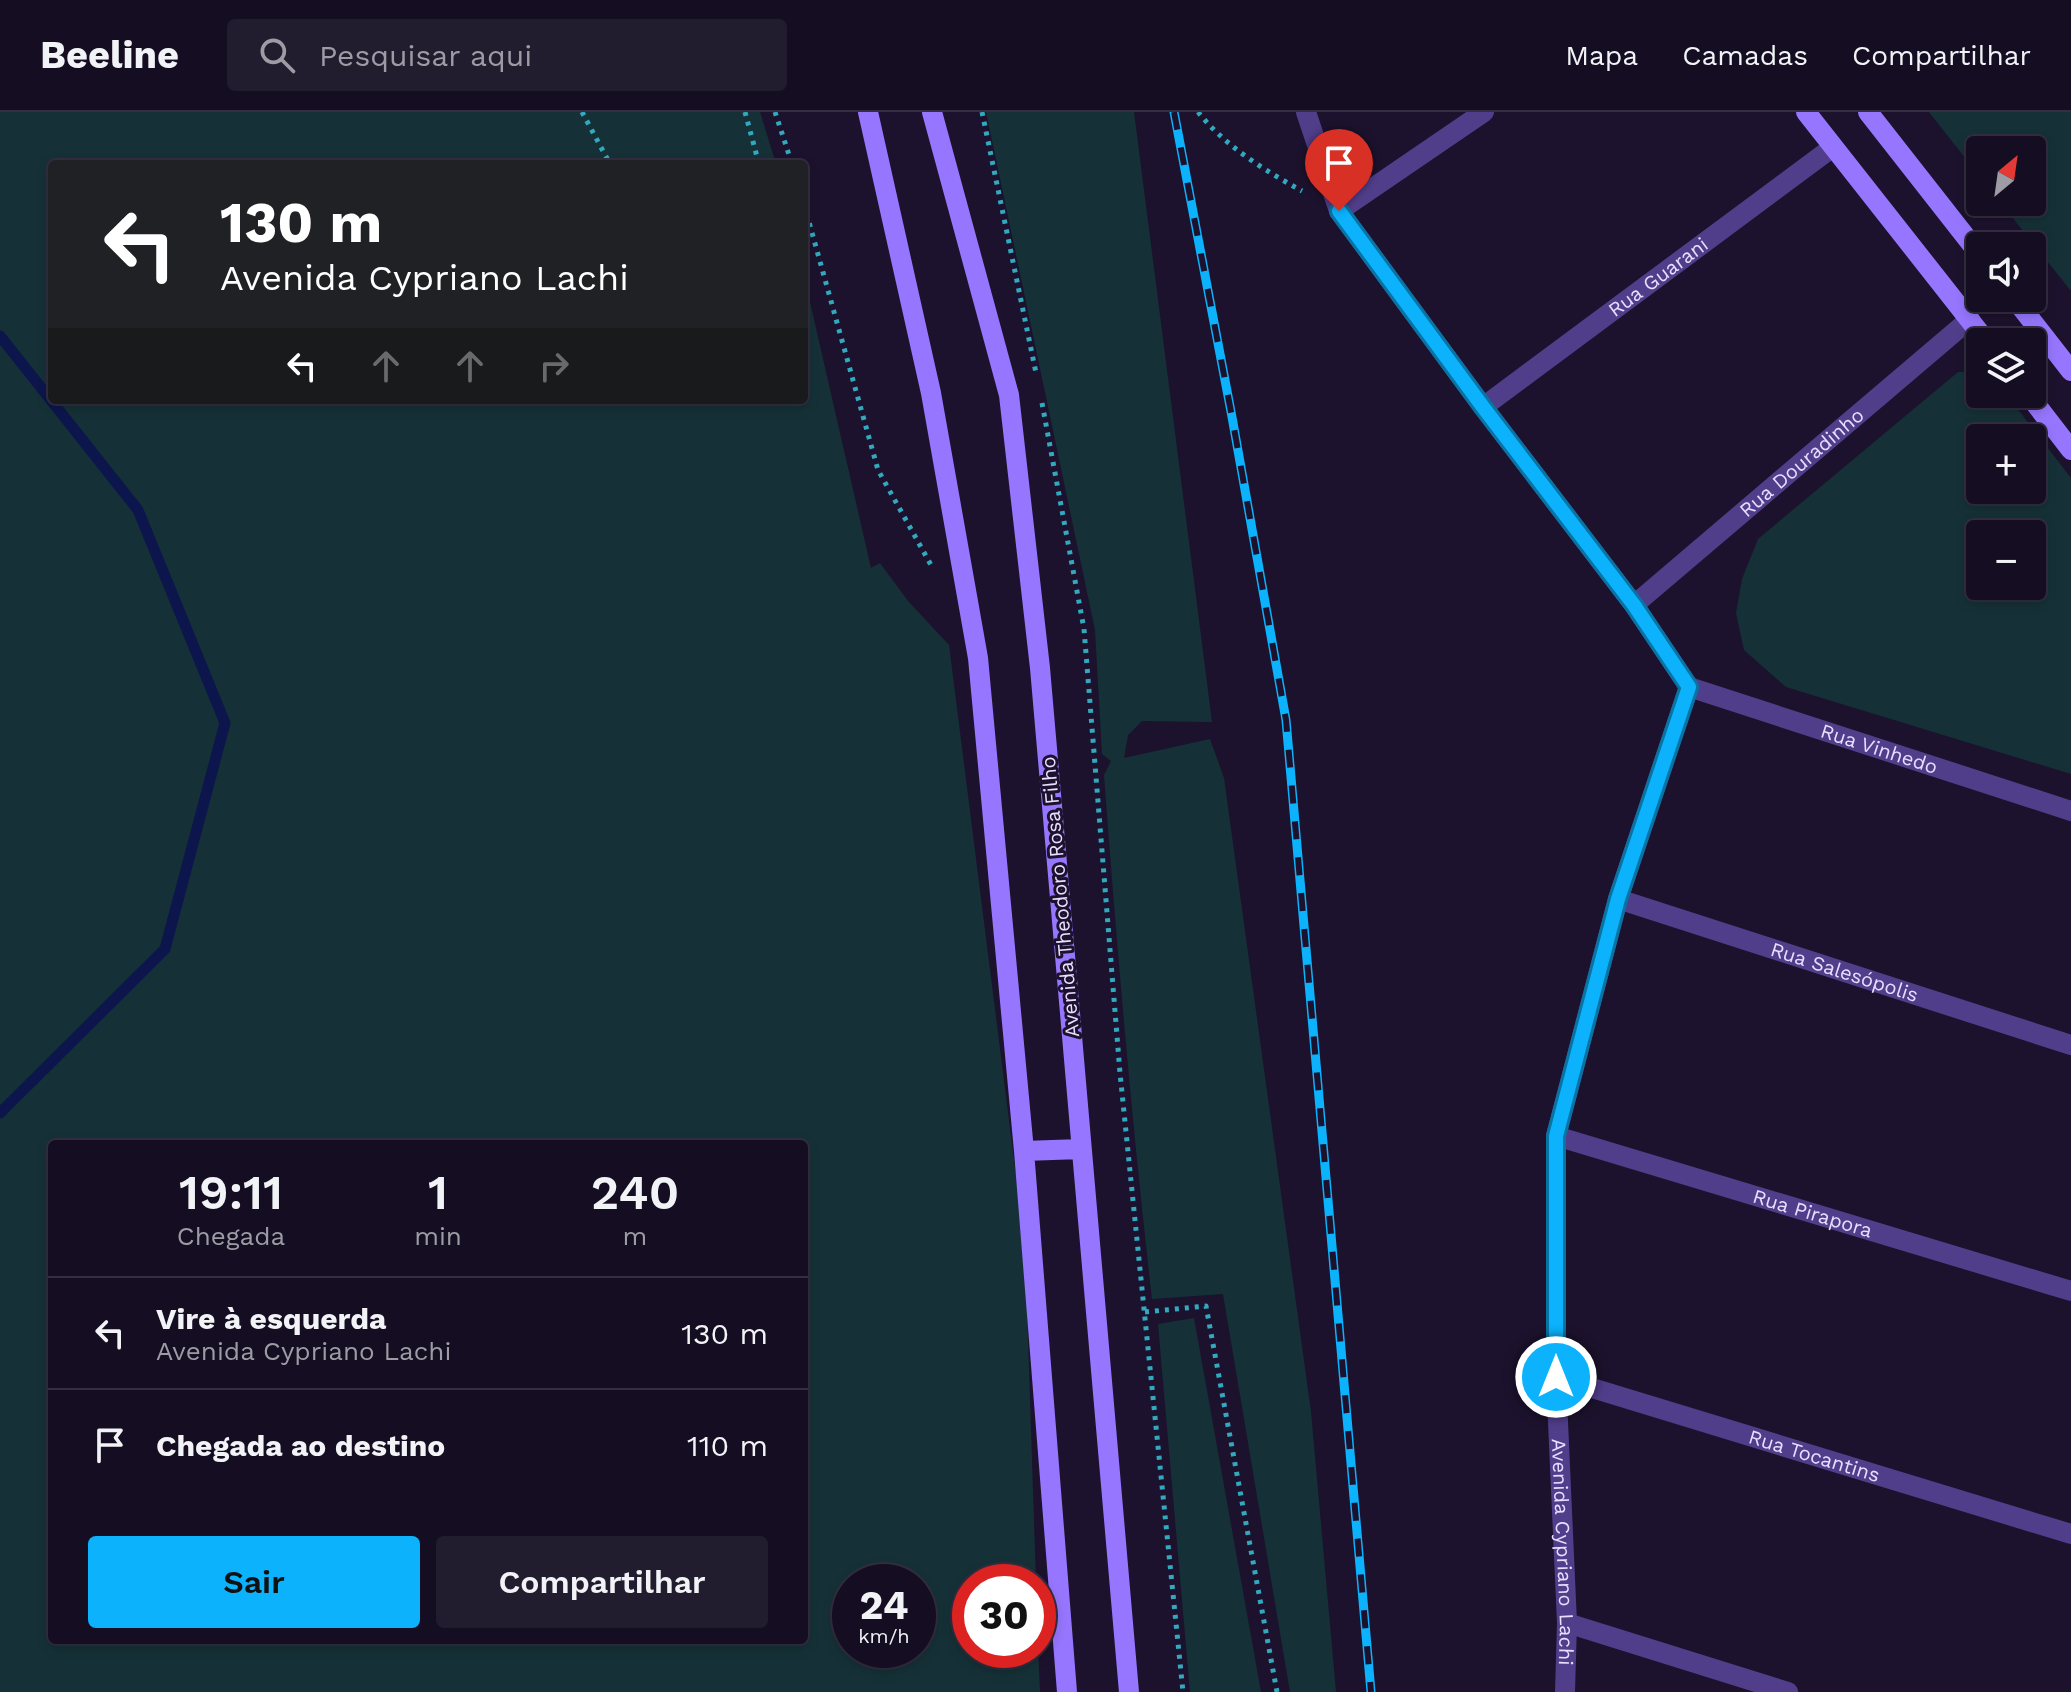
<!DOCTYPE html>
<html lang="pt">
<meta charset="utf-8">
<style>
body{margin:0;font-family:"Work Sans",sans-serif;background:#221c2f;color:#f1f3f6;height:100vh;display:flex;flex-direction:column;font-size:30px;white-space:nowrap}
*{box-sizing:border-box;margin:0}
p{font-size:26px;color:#9d9ca5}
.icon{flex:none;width:44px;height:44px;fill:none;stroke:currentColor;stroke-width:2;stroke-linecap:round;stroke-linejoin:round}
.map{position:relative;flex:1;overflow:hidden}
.side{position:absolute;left:48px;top:1028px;width:760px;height:504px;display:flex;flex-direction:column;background:#150e22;border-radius:8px;box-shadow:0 4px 12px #0003,0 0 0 2px #342e40}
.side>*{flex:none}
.top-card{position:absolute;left:48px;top:48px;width:760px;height:244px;border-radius:8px;box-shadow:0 4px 12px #0003,0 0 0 2px #342e40;background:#202124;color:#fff;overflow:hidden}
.needle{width:52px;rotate:29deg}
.controls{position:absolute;left:1966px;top:24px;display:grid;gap:16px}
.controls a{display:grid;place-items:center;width:80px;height:80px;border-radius:8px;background:#150e22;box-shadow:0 4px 12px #0003,0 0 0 2px #342e40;font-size:40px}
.speed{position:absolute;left:832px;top:1452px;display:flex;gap:16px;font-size:40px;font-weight:700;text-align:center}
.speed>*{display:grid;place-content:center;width:104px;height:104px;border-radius:50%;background:#150e22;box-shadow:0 4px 12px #0003,0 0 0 2px #342e40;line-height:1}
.speed small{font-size:20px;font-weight:400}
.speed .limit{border:12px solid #d22;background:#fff;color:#111}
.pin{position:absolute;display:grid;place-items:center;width:68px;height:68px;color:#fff;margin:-82px -34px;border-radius:50% 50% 50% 0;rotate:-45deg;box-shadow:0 0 8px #0007}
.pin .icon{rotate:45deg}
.me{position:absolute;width:88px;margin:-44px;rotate:0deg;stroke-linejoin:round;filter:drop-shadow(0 0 6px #0008)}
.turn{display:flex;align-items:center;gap:28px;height:168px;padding:0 40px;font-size:36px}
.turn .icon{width:104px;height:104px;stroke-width:2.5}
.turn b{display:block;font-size:56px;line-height:68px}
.lanes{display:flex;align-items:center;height:76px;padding:0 40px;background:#0003;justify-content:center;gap:40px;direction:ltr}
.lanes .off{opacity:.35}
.eta{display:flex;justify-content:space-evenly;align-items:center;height:136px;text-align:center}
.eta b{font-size:48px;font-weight:600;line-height:56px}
.cta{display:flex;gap:16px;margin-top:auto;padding:16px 40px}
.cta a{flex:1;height:92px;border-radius:8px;background:#0cb2fc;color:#111;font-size:32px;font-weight:600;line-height:92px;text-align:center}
.cta a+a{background:#221c2f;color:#f1f3f6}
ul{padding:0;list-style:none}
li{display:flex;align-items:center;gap:24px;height:112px;padding:0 40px;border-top:2px solid #342e40}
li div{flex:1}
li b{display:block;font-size:30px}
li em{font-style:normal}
header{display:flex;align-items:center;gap:48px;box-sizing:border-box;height:112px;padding:0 40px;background:#150e22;border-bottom:2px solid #342e40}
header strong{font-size:38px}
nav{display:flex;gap:44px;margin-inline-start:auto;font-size:28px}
.search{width:560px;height:72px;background:#221c2f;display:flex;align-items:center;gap:20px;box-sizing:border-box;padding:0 28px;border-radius:8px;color:#9d9ca5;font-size:30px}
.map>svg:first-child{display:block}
</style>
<header>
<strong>Beeline</strong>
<div class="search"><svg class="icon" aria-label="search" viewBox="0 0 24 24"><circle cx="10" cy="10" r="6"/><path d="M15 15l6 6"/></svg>Pesquisar aqui</div>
<nav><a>Mapa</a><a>Camadas</a><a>Compartilhar</a></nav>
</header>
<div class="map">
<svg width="2071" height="1580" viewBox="0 0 2071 1580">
<rect width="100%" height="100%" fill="#1c122d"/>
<path fill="#153137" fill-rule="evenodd" d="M0,0h760l16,52h-724v236h752v-124l67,292 9,-5 28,38 41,44 76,602 11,335h-66v68h68v-2l2,44h-1040zM52,1032h752v496h-752zM850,1470h68v68h-68z
M986,0h148l78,610 -70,-1 -14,14 -4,23 86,-19 14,39 87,634 25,280h-46l-67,-398 -71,5c-20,-174 -35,-349 -48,-524l7,-14 -9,-7 -7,-124z
M1929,0h142v179l-71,-89h32v-52h-52v27z
M1980,259v23h26l65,84v296l-285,-87 -42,-37 -8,-37 6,-34 16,-40 200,-167zM1980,326h52v52h-52zM1980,422h52v52h-52z
M1194,1206l67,374h-71l-32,-368z"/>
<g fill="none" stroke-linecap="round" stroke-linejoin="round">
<path stroke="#0c164c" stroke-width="11" d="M0,224l138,174 87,213 -60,226 -165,164"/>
<path stroke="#32a9be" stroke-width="5" stroke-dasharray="4 6" stroke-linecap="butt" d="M582,0l28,52
M745,0l14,52
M775,0l17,52
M982,0l54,261
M1198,0c27,34 66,58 104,79
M804,92l74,266 53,95
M1042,291l42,226 36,444 63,619
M1145,1200l61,-6 71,386"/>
<g stroke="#513e8b" stroke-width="20">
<path id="s1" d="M1306,0l33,99 144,196 151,198 55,82 -71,212 -62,237v241l11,246 -2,69"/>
<path d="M1339,99l145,-99"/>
<path id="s2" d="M1483,295l350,-260"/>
<path id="s3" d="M1634,493l336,-286"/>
<path id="s4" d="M1689,575l382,124"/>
<path id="s5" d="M1618,787l453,146"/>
<path id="s6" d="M1556,1024l515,155"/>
<path id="s7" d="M1556,1265l515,157"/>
<path d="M1567,1511l221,69"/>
</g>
<path stroke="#9676fe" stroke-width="20" d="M868,0l63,281 47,265 46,493 43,541
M932,0l77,283 31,273 89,1024
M1806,0l181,230
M1868,0l112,143
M2014,186l57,73
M2028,282l43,56
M1024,1039l57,-2"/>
<g stroke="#0cb2fc" stroke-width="9">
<path id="rail" d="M1174,0l58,305 54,303 85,972"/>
</g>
<use href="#rail" stroke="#1c122d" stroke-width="6" stroke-dasharray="18" stroke-linecap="butt"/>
</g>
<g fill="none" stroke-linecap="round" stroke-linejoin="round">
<g stroke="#0874a4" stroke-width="20">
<path id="route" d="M1339,99l144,196 151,198 55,82 -71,212 -62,237v241"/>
</g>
<use href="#route" stroke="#0cb2fc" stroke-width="14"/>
</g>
<g text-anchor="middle" stroke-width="6" stroke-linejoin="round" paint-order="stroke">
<g font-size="20" fill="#e9deff" stroke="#1c122d">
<text dy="7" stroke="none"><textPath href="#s2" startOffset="218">Rua Guarani</textPath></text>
<text dy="7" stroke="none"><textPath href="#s3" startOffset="220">Rua Douradinho</textPath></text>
<text dy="7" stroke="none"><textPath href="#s4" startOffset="200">Rua Vinhedo</textPath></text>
<text transform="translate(1060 785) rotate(-95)" y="7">Avenida Theodoro Rosa Filho</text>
<text dy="7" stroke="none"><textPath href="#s5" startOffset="238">Rua Salesópolis</textPath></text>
<text dy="7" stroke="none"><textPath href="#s6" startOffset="268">Rua Pirapora</textPath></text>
<text dy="7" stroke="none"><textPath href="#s7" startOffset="270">Rua Tocantins</textPath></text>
<text dy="7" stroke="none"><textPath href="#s1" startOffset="1580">Avenida Cypriano Lachi</textPath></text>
</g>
</g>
</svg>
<div class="controls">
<a><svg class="needle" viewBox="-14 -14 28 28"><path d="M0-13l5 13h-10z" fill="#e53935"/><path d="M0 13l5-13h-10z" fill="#9d9ca5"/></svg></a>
<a><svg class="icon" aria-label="sound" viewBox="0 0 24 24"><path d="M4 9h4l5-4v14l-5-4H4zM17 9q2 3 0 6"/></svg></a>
<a><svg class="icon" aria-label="layers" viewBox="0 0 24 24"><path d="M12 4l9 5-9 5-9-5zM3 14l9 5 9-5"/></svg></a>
<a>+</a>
<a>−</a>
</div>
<div class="speed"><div>24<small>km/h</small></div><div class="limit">30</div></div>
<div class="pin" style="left:1339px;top:99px;background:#d93025"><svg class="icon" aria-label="arrive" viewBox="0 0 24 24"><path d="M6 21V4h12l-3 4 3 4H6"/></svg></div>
<svg class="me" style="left:1556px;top:1265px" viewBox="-20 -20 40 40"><circle r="17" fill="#0cb2fc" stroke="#fff" stroke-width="3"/><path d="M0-11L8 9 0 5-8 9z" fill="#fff"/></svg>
<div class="top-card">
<div class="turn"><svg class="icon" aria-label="left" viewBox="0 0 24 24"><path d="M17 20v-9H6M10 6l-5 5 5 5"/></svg><div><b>130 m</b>Avenida Cypriano Lachi</div></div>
<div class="lanes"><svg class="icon" aria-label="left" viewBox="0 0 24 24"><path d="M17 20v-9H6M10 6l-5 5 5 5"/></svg><svg class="icon off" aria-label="ahead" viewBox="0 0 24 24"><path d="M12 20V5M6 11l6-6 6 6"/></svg><svg class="icon off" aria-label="ahead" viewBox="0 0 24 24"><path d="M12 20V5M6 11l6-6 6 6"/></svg><svg class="icon off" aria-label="right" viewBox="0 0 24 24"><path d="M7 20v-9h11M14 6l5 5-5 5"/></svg></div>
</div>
<section class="side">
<div class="eta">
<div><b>19:11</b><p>Chegada</p></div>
<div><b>1</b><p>min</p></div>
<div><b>240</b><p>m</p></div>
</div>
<ul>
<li><svg class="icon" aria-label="left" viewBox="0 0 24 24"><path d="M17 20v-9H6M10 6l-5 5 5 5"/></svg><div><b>Vire à esquerda</b><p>Avenida Cypriano Lachi</p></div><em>130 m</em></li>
<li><svg class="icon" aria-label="arrive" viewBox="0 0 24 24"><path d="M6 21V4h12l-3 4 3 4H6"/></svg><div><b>Chegada ao destino</b></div><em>110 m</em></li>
</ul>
<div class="cta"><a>Sair</a><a>Compartilhar</a></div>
</section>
</div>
